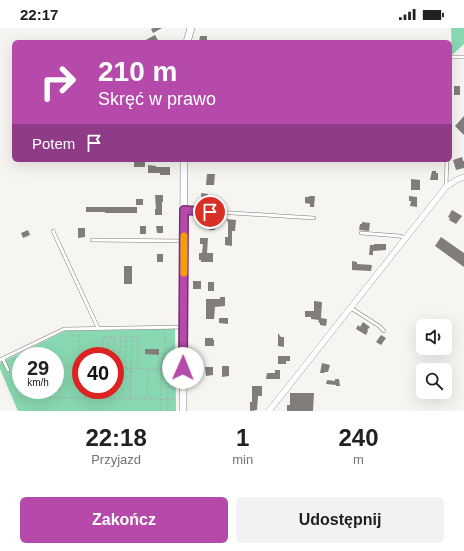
<!DOCTYPE html>
<html lang="pl">
<meta charset="utf-8">
<style>
body{margin:0;font-family:Helvetica,sans-serif;background:#f2f2f2;color:#202124;height:100vh;display:flex;flex-direction:column;font-size:15px;white-space:nowrap}
*{box-sizing:border-box;margin:0}
p{font-size:13px;color:#757577}
.icon{flex:none;width:22px;height:22px;fill:none;stroke:currentColor;stroke-width:2;stroke-linecap:round;stroke-linejoin:round}
.map{position:relative;height:383px;overflow:hidden}
.panel{display:flex;flex-direction:column;background:#fff;flex:1}
.panel>*{flex:none}
.hud{position:absolute;left:12px;top:12px;width:440px;height:122px;border-radius:6px;box-shadow:0 4px 16px #0002;background:#b54aaa;color:#fff;overflow:hidden}
.fabs{position:absolute;left:416px;top:291px;display:grid;gap:8px}
.fabs a{display:grid;place-items:center;width:36px;height:36px;border-radius:6px;background:#fff;box-shadow:0 4px 16px #0002;font-size:20px}
.speed{position:absolute;left:12px;top:319px;display:flex;gap:8px;font-size:20px;font-weight:700;text-align:center}
.speed>*{display:grid;place-content:center;width:52px;height:52px;border-radius:50%;background:#fff;box-shadow:0 4px 16px #0002;line-height:1}
.speed small{font-size:10px;font-weight:400}
.speed .limit{border:6px solid #d22;background:#fff;color:#111}
.pin{position:absolute;display:grid;place-items:center;width:34px;height:34px;color:#fff;margin:-17px;border:2px solid #fff;border-radius:50%;box-shadow:0 1px 4px #0007}
.me{position:absolute;width:44px;margin:-22px;rotate:1deg;stroke-linejoin:round;filter:drop-shadow(0 0 3px #0008)}
.turn{display:flex;align-items:center;gap:14px;height:84px;padding:0 20px;font-size:18px}
.turn .icon{width:52px;height:52px;stroke-width:2.5}
.turn b{display:block;font-size:28px;line-height:34px}
.then{display:flex;align-items:center;height:38px;padding:0 20px;background:#0003;gap:8px;font-size:15px}
.eta{display:flex;justify-content:space-evenly;align-items:center;height:68px;text-align:center}
.eta b{font-size:24px;font-weight:600;line-height:28px}
.primary-button{display:flex;gap:8px;margin-top:auto;padding:8px 20px}
.primary-button a{flex:1;height:46px;border-radius:6px;background:#b54aaa;color:#fff;font-size:16px;font-weight:600;line-height:46px;text-align:center}
.primary-button a+a{background:#f2f2f2;color:#202124}
.status{display:flex;justify-content:space-between;align-items:center;height:28px;padding:0 20px;background:#fff;direction:ltr}
.status svg{height:11px;fill:currentColor}
.map>svg:first-child{display:block}
</style>
<div class="status"><b>22:17</b><svg viewBox="0 0 49 12"><path d="M0 12V9h3v3zM5 12V6h3v6zM10 12V3h3v9zM15 12V0h3v12zM26 1h20v11H26zM47 4h2v5h-2z"/></svg></div>
<div class="map">
<svg width="464" height="383" viewBox="0 0 464 383">
<rect width="100%" height="100%" fill="#f6f5f2"/>
<path fill="#88d8b1" fill-rule="evenodd" d="M451,0h13v16l-12,11z
M175,301l1,82h-158l-18,-42v-6l65,-32zM21,328h34v34h-34zM81,328h34v34h-34z"/>
<path fill="#807d7b" d="M153,0h9l-9,5 -2,-4z
M155,7l4,7h-17z
M200,8h7v6h-8z
M454,58h6v9h-6z
M464,88v19l-9,-9z
M462,129l1,4h1v7l-8,2 -3,-10z
M134,132h6v2h5v5h-11z
M148,137l8,1v1h14v8h-10v-2h-12z
M432,143h4v2h2v7h-8z
M207,146h8l-1,11h-8z
M411,151l9,1v10h-9z
M201,165l7,1 -1,5h4v6l-9,-1z
M155,167h8v7h-1v13h-7v-6h1z
M309,168h6l-1,11h-4v-3l-5,-1v-6h4z
M409,168l8,1v10l-7,-1 1,-5h-2z
M136,171h7v6h-7z
M86,179h51v6h-32v-1h-19z
M452,182l10,6 -6,8 -7,-4 1,-2 -2,-1z
M226,191l10,1 -1,11h-3v15l-7,-1v-8h3v-15z
M208,193h8l-1,9h-6v-2h-1z
M362,194l8,1 -1,8 -10,-1 1,-6h2z
M140,198h6v8h-6z
M156,198h7v7h-6z
M78,200h7v9l-7,1z
M28,202l2,5 -7,3 -2,-5z
M441,209l23,16v14l-29,-21z
M200,210h8l-1,15h6v9h-12v-2h-2v-7h3l1,-9h-3z
M374,216h12v6l-13,1v4h-4l1,-10h4z
M157,226h6v8h-6z
M352,233l5,1v2l15,1 -1,6 -19,-1z
M124,238h8v18h-8z
M193,253h8v8h-8z
M208,254h6v9h-6z
M220,269h5v9l-10,1 -1,12h-8v-20h14z
M314,273l8,1 -1,16 6,1 -1,7 -6,-1v-2l-2,-1 1,-2 -8,-1v-2h-6v-6h9z
M219,290h9v6l-9,-1z
M363,294l7,5 -3,3 1,1 -2,4 -10,-6 2,-4 2,2z
M278,305l3,4h3v10l-6,-1z
M381,307l5,3 -5,7 -5,-3z
M205,310h8v2h1v6h-9z
M145,321h14v6l-14,-1z
M278,328h12v5h-4v3h-8z
M322,335l8,2 -2,7h-3l-1,1h-4z
M222,338h7v10l-7,1z
M205,339h8v8l-7,1z
M275,342h5v9h-14l1,-6h8z
M335,351h4l1,7h-4v-1l-10,-1 1,-4 8,1z
M252,358h10v10h-4l-1,14 -7,1v-9h2z
M290,365h24l-1,18h-26v-6h3z"/>
<g fill="none" stroke-linecap="round" stroke-linejoin="round">
<g stroke="#7b7a77" stroke-width="4">
<path id="service" d="M450,29h14
M446,158l1,-26
M184,182l130,8
M53,203l45,97
M361,205l38,3 7,2
M92,212l92,1
M351,280l28,18 5,5
M3,331l5,11
M0,332l64,-31 120,-2"/>
</g>
<g stroke="#7b7a77" stroke-width="6">
<path id="minor" d="M269,383l177,-224 10,-7 8,-3"/>
</g>
<g stroke="#7b7a77" stroke-width="8">
<path id="tertiary" d="M187,14l4,-14
M183,383l1,-251"/>
</g>
<path stroke="#acaba9" stroke-width="1" stroke-dasharray="3 2" stroke-linecap="butt" d="M73,306v2h6
M102,328l1,-19h5
M108,328v-19h30v31
M114,328v-19
M14,330l4,8h3
M55,338l26,1 -2,-34
M12,340l5,-3
M115,340l46,1 4,-22v-15
M119,340l2,-31
M125,340l1,-31
M47,362v7
M60,363v-24
M19,369l142,2v-30l7,1v30l-7,-1v12
M130,370l2,-61
M147,370l1,-29
M168,383v-11l8,-1"/>
<use href="#service" stroke="#fff" stroke-width="3"/>
<use href="#minor" stroke="#fff" stroke-width="5.5"/>
<use href="#tertiary" stroke="#fff" stroke-width="7"/>
</g>
<g fill="none" stroke-linecap="round" stroke-linejoin="round">
<g stroke="#76306e" stroke-width="10">
<path id="route" d="M183,340l1,-158 26,2"/>
</g>
<use href="#route" stroke="#b54aaa" stroke-width="7"/>
<path stroke="#f59e0b" stroke-width="7" d="M184,245v-37"/>
</g>
</svg>
<div class="fabs">
<a><svg class="icon" aria-label="sound" viewBox="0 0 24 24"><path d="M4 9h4l5-4v14l-5-4H4zM17 9q2 3 0 6"/></svg></a>
<a><svg class="icon" aria-label="search" viewBox="0 0 24 24"><circle cx="10" cy="10" r="6"/><path d="M15 15l6 6"/></svg></a>
</div>
<div class="speed"><div>29<small>km/h</small></div><div class="limit">40</div></div>
<div class="pin" style="left:210px;top:184px;background:#d93025"><svg class="icon" aria-label="arrive" viewBox="0 0 24 24"><path d="M6 21V4h12l-3 4 3 4H6"/></svg></div>
<svg class="me" style="left:183px;top:340px" viewBox="-20 -20 40 40"><circle r="19" fill="#fff"/><path d="M0-13L10 11 0 6-10 11z" fill="#b54aaa"/></svg>
<div class="hud">
<div class="turn"><svg class="icon" aria-label="right" viewBox="0 0 24 24"><path d="M7 20v-9h11M14 6l5 5-5 5"/></svg><div><b>210 m</b>Skręć w prawo</div></div>
<div class="then">Potem<svg class="icon" aria-label="arrive" viewBox="0 0 24 24"><path d="M6 21V4h12l-3 4 3 4H6"/></svg></div>
</div>
</div>
<section class="panel">
<div class="eta">
<div><b>22:18</b><p>Przyjazd</p></div>
<div><b>1</b><p>min</p></div>
<div><b>240</b><p>m</p></div>
</div>
<div class="primary-button"><a>Zakończ</a><a>Udostępnij</a></div>
</section>
